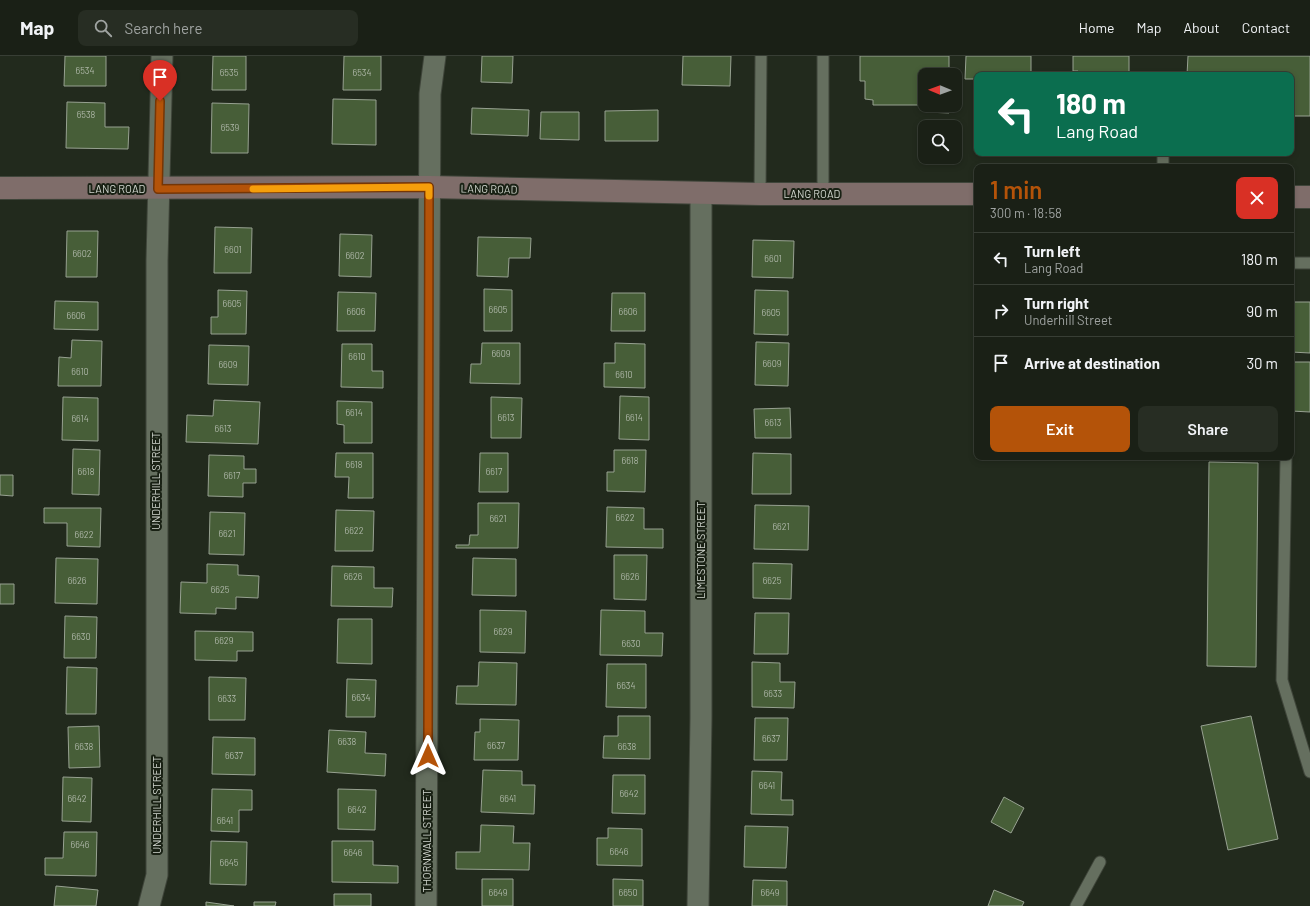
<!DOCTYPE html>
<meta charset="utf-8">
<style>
body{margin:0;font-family:Barlow,sans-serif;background:#272d23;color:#f1f3f6;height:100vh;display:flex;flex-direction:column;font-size:15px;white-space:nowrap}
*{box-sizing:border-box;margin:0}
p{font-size:13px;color:#9fa3a1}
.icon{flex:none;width:22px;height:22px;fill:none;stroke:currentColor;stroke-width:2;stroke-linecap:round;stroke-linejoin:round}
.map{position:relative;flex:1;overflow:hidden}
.side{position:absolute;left:974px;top:108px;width:320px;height:296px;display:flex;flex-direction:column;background:#1a2016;border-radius:8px;box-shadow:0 2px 6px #0003,0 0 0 1px #383e35}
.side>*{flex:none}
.top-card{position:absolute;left:974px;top:16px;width:320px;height:84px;border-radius:8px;box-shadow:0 2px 6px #0003,0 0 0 1px #383e35;background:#0b6e4f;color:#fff;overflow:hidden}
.needle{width:26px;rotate:271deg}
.controls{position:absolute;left:918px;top:12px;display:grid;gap:8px}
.controls a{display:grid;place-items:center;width:44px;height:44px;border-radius:8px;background:#1a2016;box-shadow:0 2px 6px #0003,0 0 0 1px #383e35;font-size:20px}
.pin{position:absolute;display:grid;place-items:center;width:34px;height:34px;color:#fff;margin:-41px -17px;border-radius:50% 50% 50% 0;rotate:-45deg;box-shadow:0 0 4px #0007}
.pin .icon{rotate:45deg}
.me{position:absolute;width:44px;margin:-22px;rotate:0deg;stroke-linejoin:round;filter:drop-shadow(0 0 3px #0008)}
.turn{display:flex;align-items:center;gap:14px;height:84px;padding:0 16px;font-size:18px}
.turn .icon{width:52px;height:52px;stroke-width:2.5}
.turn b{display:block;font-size:28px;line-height:34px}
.round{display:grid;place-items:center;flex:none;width:42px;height:42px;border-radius:8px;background:#272d23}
.headline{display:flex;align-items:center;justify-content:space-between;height:68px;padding:0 16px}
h1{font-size:24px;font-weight:600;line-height:30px;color:#b45309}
.cta{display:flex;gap:8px;margin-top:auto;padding:8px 16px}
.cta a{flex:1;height:46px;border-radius:8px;background:#b45309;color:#fff;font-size:16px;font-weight:600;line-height:46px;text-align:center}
.cta a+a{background:#272d23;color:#f1f3f6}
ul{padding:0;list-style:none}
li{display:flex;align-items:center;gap:12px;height:52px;padding:0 16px;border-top:1px solid #383e35}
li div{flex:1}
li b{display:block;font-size:15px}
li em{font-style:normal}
header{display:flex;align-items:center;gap:24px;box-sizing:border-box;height:56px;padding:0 20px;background:#1a2016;border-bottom:1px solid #383e35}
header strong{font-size:19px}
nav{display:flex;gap:22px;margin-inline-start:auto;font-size:14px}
.search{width:280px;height:36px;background:#272d23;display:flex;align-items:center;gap:10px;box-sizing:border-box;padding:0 14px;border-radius:8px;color:#9fa3a1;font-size:15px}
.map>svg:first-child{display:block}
</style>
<header>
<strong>Map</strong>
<div class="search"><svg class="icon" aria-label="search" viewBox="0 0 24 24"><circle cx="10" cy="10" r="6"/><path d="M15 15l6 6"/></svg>Search here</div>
<nav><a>Home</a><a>Map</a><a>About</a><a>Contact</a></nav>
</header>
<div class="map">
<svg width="1310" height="850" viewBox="0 0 1310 850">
<rect width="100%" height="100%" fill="#222a1d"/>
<path fill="#475e38" stroke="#97a191" d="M65,0h41v30h-42z
M213,0h33v34h-34z
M344,0h37v34h-38z
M482,0h31l-1,27 -31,-1z
M683,0h48l-1,30 -48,-1z
M860,0h89v19h-24v30h24v8l-23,-1v-7h-53v-5l-8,-1v-18h-5z
M966,0h65v19h-54v4h-12z
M1073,0h56v19h-51v-4h-5z
M1188,0h122v60h-19v-41h-104z
M333,43l43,1v45l-44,-1z
M67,46l38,1v24h24l-1,22 -62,-1z
M212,47l37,1 -1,49h-37z
M472,52l57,2 -1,26 -57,-2z
M658,54v31h-53v-30z
M541,56h38v28l-39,-1z
M215,171l37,1 -1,45h-37z
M67,175h31l-1,46h-31z
M340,178l32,1 -1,42 -32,-1z
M478,181l53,1 -1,20h-21l-1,19 -31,-1z
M753,184l41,1 -1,37 -41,-1z
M484,233l28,1v41h-28z
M218,234l29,1 -1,43h-35v-17h7z
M755,234l33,1v44l-34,-1z
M338,236l38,1 -1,38h-38z
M612,237h33v38h-34z
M55,245l43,1v28l-44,-1z
M1291,246h19v51l-19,-1z
M72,284l30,1 -1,45h-43l1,-29 12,1z
M756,286l33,1 -1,43 -33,-1z
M482,287h38v41l-50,-1 1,-19h10z
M615,287l30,1v44l-41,-1v-24h11z
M342,288h30v27h11v17l-42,-1z
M209,289l40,1 -1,39 -40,-1z
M1291,306h19v50l-19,-1z
M620,340l29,1v43l-30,-1z
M63,341l35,1v43l-36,-1z
M491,341l31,1 -1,40h-30z
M214,344l46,2 -2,42 -72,-2 1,-27 26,1z
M337,345l35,1v41h-28v-18l-7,-1z
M790,352l1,30h-36l-1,-29z
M73,393l27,1 -1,45 -27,-1z
M614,394h32l-1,42 -38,-1v-19h7z
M336,397h37v45h-25l1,-21h-14z
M480,397h28v39h-29z
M753,397l38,1v40h-39z
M209,399l35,1v13h12v14h-13v14l-35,-1z
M1209,406l49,1 -2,204 -49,-1z
M0,419h13v21l-13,-1z
M478,447h41l-1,45h-62v-3h13l1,-10h8z
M755,449l54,1 -1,44 -54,-1z
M607,451l37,1v21h19v19l-57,-1z
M44,452h57l-1,39 -33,-1v-23h-23z
M336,454l38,1 -1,40h-38z
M210,456l35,1 -1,42 -35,-1z
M614,499h33l-1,45 -32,-1z
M56,502l42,1 -1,45 -42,-1z
M473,502l43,1v37l-44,-1z
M753,507l39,1 -1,35 -38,-1z
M207,508l31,1v10l21,1 -1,22 -22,-1v12l-20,-1v6l-36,-1 1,-31 26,1z
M332,510l42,1v21h19l-1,19 -61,-1z
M0,528h14v20h-14z
M480,554l46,1 -1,42 -45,-1z
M601,554l44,1v22h18l-1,23 -62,-1z
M755,557h34l-1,41h-34z
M65,560l32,1 -1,41h-32z
M338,563h34v45l-35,-1z
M195,575l58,1v19h-16v10l-42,-1z
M479,606l38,1 -1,42 -60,-1 1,-18h21z
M752,606l28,1v19h15l-1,26 -42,-1z
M607,608h39v44l-40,-1z
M67,611l30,1 -1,46h-30z
M209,621l37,1 -1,42h-36z
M347,623l29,1 -1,37h-29z
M618,660h32v43l-47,-1 1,-22h14z
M1251,660l27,123 -50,11 -27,-124z
M755,662h33l-1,42h-33z
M480,663l39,1 -1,40h-44l1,-28h5z
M99,670l1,41 -31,1 -1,-41z
M329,674l37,2 -1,21 21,1 -1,22 -58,-4z
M213,681l42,1v37l-43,-1z
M483,714l39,1v14h13l-1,29 -53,-2z
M752,715l30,1 -1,28h12v15l-42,-1z
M613,719h32v39l-33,-1z
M63,721l29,1 -1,44 -29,-1z
M212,733l40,1v20h-13v22l-28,-1z
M338,733l38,1 -1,40 -37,-1z
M1004,741l20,11 -13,25 -20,-11z
M481,769l33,1 -1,17h17l-1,27 -73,-1v-17h24z
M745,770l43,1 -2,41 -42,-1z
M608,772l34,1v37l-45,-1v-27h11z
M64,776h33l-1,44 -51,-1v-17h18z
M211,785l36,1 -1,43 -36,-1z
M332,785h41v24l25,1v17l-66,-1z
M482,823h31v27h-31z
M613,823l30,1v26h-30z
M753,824l34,1v25h-35z
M56,830l42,4 -2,16h-42z
M994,834l30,12 -2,4h-34z
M334,838h37v12h-37z
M206,846l28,4h-28z
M254,846h22l-1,4h-21z"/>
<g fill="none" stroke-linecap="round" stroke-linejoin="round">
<g stroke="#3f453a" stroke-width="13">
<path id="lane" d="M823,0v138
M1163,111v-14
M760,138l1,-138
M1291,207h19
M1286,401l-4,223 28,92
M1076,850l24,-44"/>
</g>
<g stroke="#3f453a" stroke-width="23">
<path id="street" d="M149,850l8,-31v-614l5,-205
M426,850l4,-812 5,-38
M698,850l3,-188v-525"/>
</g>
<g stroke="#3f453a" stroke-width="24">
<path id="secondary" d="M0,132l429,-1 331,7h217
M1291,141h19"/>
</g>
<use href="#lane" stroke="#656f5f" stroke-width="11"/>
<use href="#street" stroke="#656f5f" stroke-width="21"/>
<use href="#secondary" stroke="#7f6d6a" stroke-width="22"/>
</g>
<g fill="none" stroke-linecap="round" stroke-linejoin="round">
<g stroke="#753606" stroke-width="10">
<path id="route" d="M160,45l-2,88 271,-2 -1,569"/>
</g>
<use href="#route" stroke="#b45309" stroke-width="7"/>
<path stroke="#f59e0b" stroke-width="7" d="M253,133l176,-2v9"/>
</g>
<g text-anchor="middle" stroke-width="4" stroke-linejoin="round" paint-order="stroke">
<g font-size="9" fill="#aeb7a8">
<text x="85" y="18">6534</text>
<text x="229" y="20">6535</text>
<text x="362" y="20">6534</text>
<text x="86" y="62">6538</text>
<text x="230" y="75">6539</text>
<text x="233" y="197">6601</text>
<text x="82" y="201">6602</text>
<text x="355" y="203">6602</text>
<text x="773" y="206">6601</text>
<text x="232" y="251">6605</text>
<text x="498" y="257">6605</text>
<text x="356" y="259">6606</text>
<text x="628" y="259">6606</text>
<text x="771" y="260">6605</text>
<text x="76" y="263">6606</text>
<text x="501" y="301">6609</text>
<text x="357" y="304">6610</text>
<text x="772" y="311">6609</text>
<text x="228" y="312">6609</text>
<text x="80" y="319">6610</text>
<text x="624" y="322">6610</text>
<text x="354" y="360">6614</text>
<text x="506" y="365">6613</text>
<text x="634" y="365">6614</text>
<text x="80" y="366">6614</text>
<text x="773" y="370">6613</text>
<text x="223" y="376">6613</text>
<text x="630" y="408">6618</text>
<text x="354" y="412">6618</text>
<text x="86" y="419">6618</text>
<text x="494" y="419">6617</text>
<text x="232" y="423">6617</text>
<text x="625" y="465">6622</text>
<text x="498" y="466">6621</text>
<text x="781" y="474">6621</text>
<text x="354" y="478">6622</text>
<text x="227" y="481">6621</text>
<text x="84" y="482">6622</text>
<text x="353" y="524">6626</text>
<text x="630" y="524">6626</text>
<text x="77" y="528">6626</text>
<text x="772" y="528">6625</text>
<text x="220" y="537">6625</text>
<text x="503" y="579">6629</text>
<text x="81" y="584">6630</text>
<text x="224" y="588">6629</text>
<text x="631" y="591">6630</text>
<text x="626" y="633">6634</text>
<text x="773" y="641">6633</text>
<text x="361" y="645">6634</text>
<text x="227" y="646">6633</text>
<text x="771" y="686">6637</text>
<text x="347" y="689">6638</text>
<text x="496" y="693">6637</text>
<text x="84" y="694">6638</text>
<text x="627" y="694">6638</text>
<text x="234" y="703">6637</text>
<text x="767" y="733">6641</text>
<text x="629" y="741">6642</text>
<text x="77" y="746">6642</text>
<text x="508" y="746">6641</text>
<text x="357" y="757">6642</text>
<text x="225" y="768">6641</text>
<text x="80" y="792">6646</text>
<text x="619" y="799">6646</text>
<text x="353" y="800">6646</text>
<text x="229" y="810">6645</text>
<text x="498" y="840">6649</text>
<text x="628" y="840">6650</text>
<text x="770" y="840">6649</text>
</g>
<g font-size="11" fill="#d0d5cd" stroke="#192114">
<text x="117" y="137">LANG ROAD</text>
<text transform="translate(489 133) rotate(1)" y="4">LANG ROAD</text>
<text x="812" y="142">LANG ROAD</text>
<text transform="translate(156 425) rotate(-90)" y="4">UNDERHILL STREET</text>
<text transform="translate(701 494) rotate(-90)" y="4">LIMESTONE STREET</text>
<text transform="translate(157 749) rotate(-90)" y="4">UNDERHILL STREET</text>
<text transform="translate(427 785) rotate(-90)" y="4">THORNWALL STREET</text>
</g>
</g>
</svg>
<div class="controls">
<a><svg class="needle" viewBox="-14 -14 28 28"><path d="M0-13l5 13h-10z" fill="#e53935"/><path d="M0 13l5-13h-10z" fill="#9fa3a1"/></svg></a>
<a><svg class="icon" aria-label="search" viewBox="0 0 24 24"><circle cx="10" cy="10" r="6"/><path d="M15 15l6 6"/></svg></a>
</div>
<div class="pin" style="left:160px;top:45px;background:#d93025"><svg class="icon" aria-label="arrive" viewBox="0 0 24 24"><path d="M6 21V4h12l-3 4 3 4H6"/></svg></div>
<svg class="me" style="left:428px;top:700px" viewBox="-20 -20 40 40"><path d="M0-17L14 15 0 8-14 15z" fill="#b45309" stroke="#fff" stroke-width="4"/></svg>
<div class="top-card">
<div class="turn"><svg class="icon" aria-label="left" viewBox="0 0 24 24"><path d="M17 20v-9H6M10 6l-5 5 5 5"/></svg><div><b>180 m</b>Lang Road</div></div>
</div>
<section class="side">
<div class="headline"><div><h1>1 min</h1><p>300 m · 18:58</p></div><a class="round" style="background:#d93025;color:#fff"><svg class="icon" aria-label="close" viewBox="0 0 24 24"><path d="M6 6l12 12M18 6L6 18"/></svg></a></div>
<ul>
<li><svg class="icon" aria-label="left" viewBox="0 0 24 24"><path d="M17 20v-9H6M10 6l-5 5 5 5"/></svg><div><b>Turn left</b><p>Lang Road</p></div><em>180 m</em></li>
<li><svg class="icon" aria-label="right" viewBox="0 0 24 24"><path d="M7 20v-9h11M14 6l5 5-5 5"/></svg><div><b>Turn right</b><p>Underhill Street</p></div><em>90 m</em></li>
<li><svg class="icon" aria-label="arrive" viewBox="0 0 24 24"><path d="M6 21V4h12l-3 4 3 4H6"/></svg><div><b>Arrive at destination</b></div><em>30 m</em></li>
</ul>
<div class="cta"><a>Exit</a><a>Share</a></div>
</section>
</div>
